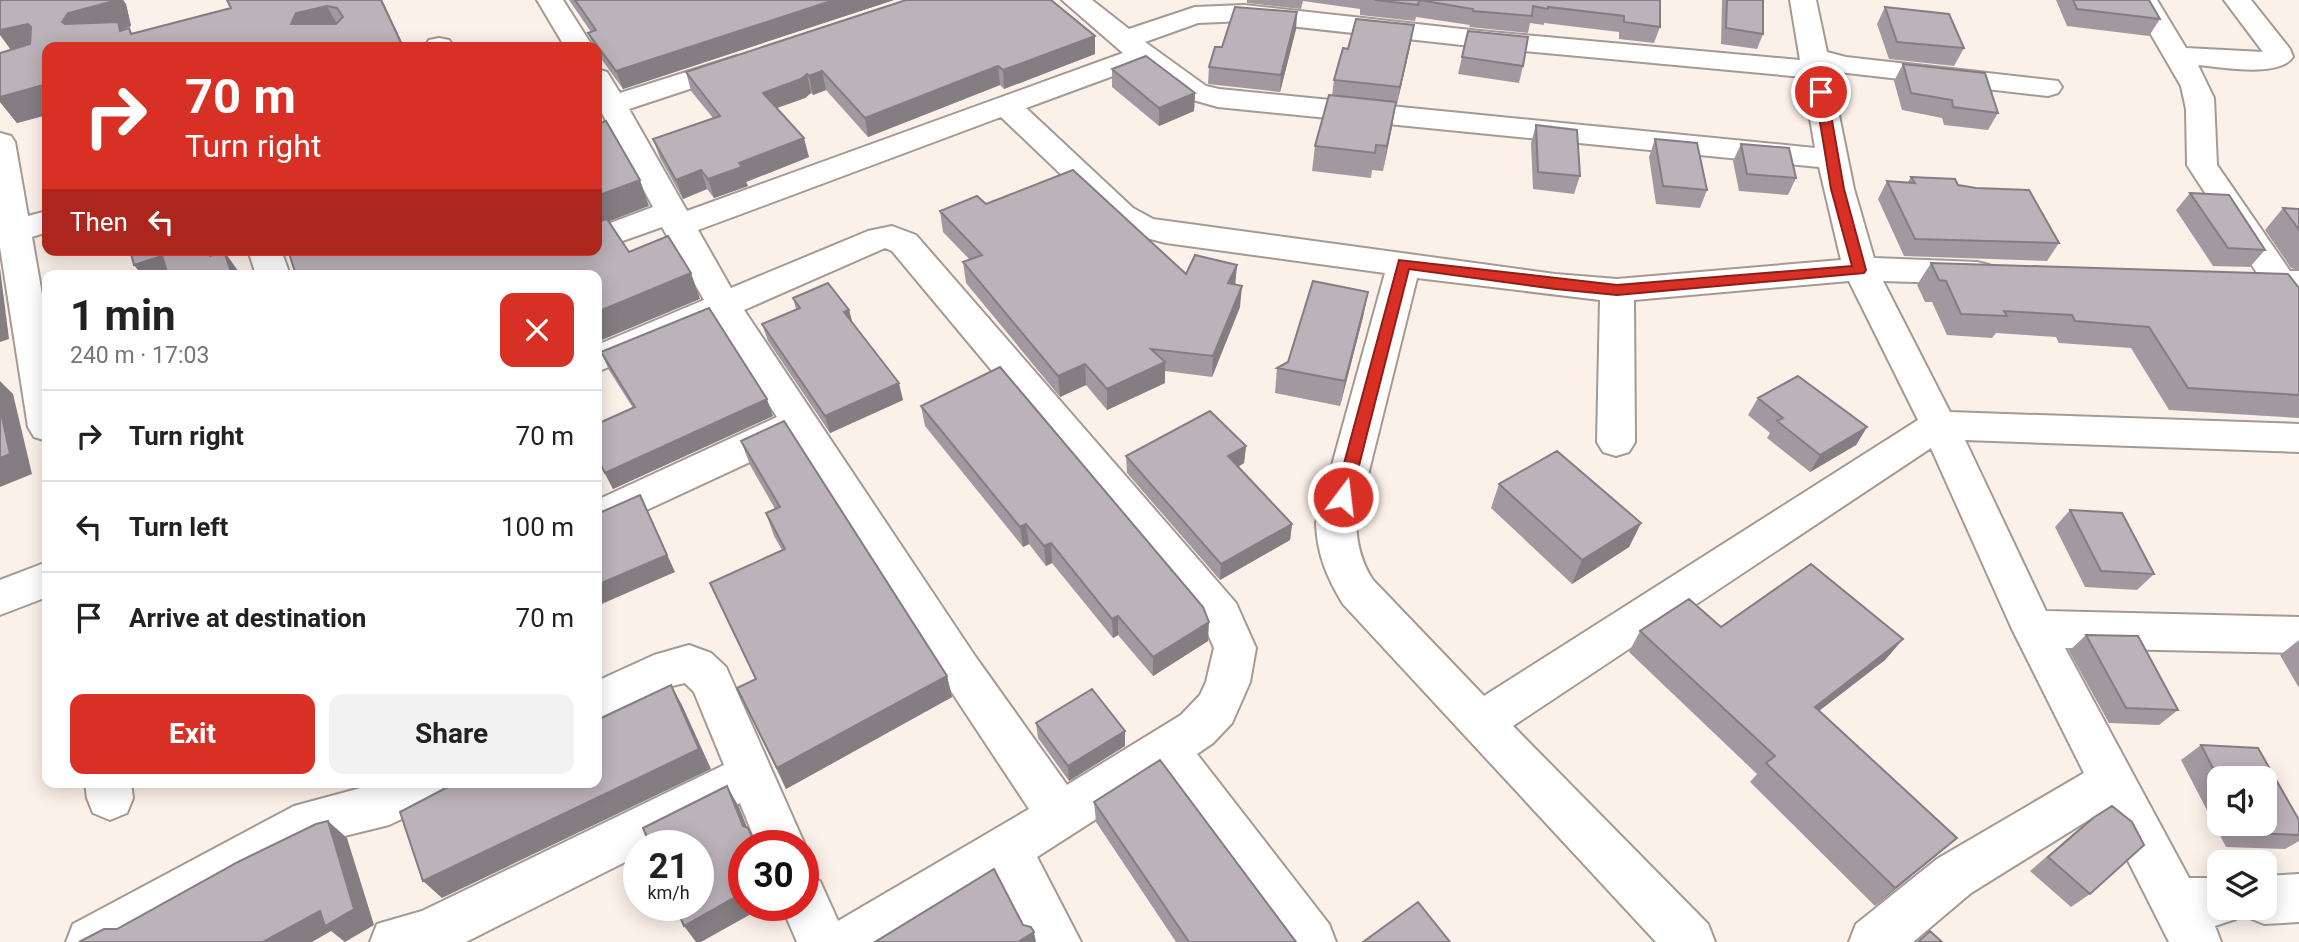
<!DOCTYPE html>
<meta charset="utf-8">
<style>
body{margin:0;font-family:Roboto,sans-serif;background:#f2f2f2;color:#222;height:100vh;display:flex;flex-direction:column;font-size:26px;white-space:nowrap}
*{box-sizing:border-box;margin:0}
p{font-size:23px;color:#767676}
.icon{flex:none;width:38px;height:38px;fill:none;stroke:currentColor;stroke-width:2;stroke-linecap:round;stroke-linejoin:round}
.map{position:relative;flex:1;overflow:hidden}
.details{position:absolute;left:42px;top:270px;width:560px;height:518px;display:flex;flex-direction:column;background:#fff;border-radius:14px;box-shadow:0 4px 18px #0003}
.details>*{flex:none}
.guide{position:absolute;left:42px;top:42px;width:560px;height:214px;border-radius:14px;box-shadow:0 4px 18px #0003;background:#d93025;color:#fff;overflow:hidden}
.buttons{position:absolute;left:2207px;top:766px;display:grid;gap:14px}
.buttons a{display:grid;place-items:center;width:70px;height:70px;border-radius:14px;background:#fff;box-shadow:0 4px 18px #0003;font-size:35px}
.speed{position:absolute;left:623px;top:830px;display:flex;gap:14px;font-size:35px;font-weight:700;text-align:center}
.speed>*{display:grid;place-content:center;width:91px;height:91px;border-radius:50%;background:#fff;box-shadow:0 4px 18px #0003;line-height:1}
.speed small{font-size:18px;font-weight:400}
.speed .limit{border:10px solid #d22;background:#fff;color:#111}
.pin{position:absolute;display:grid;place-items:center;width:60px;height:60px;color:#fff;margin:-30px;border:4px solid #fff;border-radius:50%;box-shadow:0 2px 7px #0007}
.me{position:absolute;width:77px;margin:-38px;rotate:15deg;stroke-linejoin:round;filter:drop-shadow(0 0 5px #0008)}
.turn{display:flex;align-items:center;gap:24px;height:147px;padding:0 28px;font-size:32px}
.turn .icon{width:91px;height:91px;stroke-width:2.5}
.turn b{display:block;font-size:49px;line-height:60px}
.then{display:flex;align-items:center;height:66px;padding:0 28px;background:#0003;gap:14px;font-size:26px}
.round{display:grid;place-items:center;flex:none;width:74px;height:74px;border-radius:14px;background:#f2f2f2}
.summary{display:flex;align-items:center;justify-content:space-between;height:119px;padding:0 28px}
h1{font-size:42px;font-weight:700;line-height:52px}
.action{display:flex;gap:14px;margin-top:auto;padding:14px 28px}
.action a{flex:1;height:80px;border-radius:14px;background:#d93025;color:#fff;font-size:28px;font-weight:700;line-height:80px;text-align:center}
.action a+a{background:#f2f2f2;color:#222}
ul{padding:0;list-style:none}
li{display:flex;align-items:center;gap:21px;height:91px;padding:0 28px;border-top:2px solid #e0e0e0}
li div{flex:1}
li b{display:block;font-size:26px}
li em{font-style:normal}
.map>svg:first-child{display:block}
</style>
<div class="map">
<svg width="2299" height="942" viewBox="0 0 2299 942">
<rect width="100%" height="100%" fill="#fcf1e9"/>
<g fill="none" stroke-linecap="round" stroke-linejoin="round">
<g stroke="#a49a93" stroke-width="4">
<path id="minor" d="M537,0h26l30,47h-28z
M1062,0h30l37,29 66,-22 49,-2 236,26 320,29 -10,-60h26l11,52 19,5 212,24 4,6 -4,6 -10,3 -218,-25 24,118 20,69 103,4 12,3 5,8 -5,8 -12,3 -94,-3 67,131 349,12v28l-334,-12 81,171 253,6v36l-234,-5 124,230h30v30h22l-5,11 -21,7 6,16h-52l-66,-131 -132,82 -58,49h-64l7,-18 81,-65 147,-86 -72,-144 -81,-181 -418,278 195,198 7,18h-59l-313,-338c-16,-26 -26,-50 -27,-81l69,-250 -219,-30 -35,-9 -20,-12 -110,-105 -303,113 33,58 137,-57 24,-5 24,9 320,368 20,45 -6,34 -18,41 -19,20 -16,11 132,170 7,18h-56l-120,-164 -123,79 44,85h-52l-31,-60 -100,60h-101l-16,-37h22v-31l17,7 18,40 191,-112 -84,-127 -152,-240 -196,91v-33l180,-83 -61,-95 -119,50v-27l107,-45 -42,-73 -65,23v-22l56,-21 -56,-103v-35l10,3 13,21 117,-37 10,2 4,6 -4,6 -118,39 58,102 436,-158zM1244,21l236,26 323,30 12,71 -596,-59 -13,-3 -61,-44 53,-19zM1140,66l46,32 32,9 601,60 22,93 -224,19 -62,-5 -402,-55 -20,-11 -107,-100zM885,248l7,3 312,374 10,23 -8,34 -6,13 -19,20 -114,70 -92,-129 -231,-346zM1417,278l183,22 -3,142 6,10 13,4 13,-4 6,-10 -1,-142 215,-19 69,139 -434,276 -111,-116c-12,-18 -16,-36 -17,-57z
M2131,0h26l29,48 77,4 -39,-52h27l39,49 3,8c-14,21 -71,10 -95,8l16,33 3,67 73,106h9v22l-31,-3 -81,-125 -1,-56 -5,-23z
M439,38l10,2 5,7 -29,-1 4,-6z
M0,133l11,3 4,6 13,74 19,-5v21l-15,5 15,86v118l-13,-4 -6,-10 -28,-180z
M248,250h33l9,25h-34z
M47,562v35l-47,18v-35z
M689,645l22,8 15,14 79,178 -2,4v-4h-46l-17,-42 -83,42h-18v10l-173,87h-96l7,-18 45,-13 302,-146 -30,-73 -9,-9 -13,3 -75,36v-41l57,-26z
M85,782h46l2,16 -6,15 -17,7 -17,-7 -6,-15z
M383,782h72l-7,15 -59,28 -69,17 -179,100h-75l7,-18 221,-118z
M2299,874v48l-35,2 -17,-7 -4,-9h21v-32z"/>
</g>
<use href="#minor" fill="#fff" fill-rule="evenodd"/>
</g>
<path fill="#a299a0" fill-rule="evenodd" d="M0,0h123l3,4 5,22 -8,3 10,5 98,-26 151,-8 22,47h-357v68l-30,8 -17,-21v-49l11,-3z
M569,0h325l-271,89 -26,-36v-6h-3l-6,-14 3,-1z
M1247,0h413v27l-6,16 -35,-4v-7l-75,-9v2l-14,-2 -2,10 -59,-6 1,-2 -54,-8 -1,4 -55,-6v-6l-57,-8 -2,8 -54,-6z
M1722,0h41v34l-6,15 -36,-5z
M2056,0h93l11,19 -11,17 -82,-10z
M1885,7l79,41 -10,18 -65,-7 -12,-35z
M1297,12l-1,17 -16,63 -72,-8 1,-17 13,-20z
M1468,31l55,35 -4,17 -61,-9z
M1411,42l-14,62h-1l-13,67 -11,-1 -1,8 -59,-7 3,-25 17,-50 2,-16z
M1095,54l-91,35 -4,-4 -132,52 -42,-47 -13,5 -2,-2 -6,5 -28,10 32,49 -63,25 2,4 -34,12 -7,-9 -24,10 -23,-41 -7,-19 60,-21 -22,-27 -5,-19z
M1903,64l95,49 -10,17 -44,-5 -2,-7 -40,-8 -8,-29z
M1112,69l83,24 -1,18 -35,15 -47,-39z
M1536,125l44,51 -6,18 -41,-5 -2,-46z
M1655,139l52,51 -7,18 -44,-4 -7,-47z
M1741,144l55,34 -8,17 -49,-4 -6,-30z
M1911,177l47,8 101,58 -12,18 -143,-5 -26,-57 9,-18 21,1z
M2190,193l75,57 -15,17 -37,-1 -37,-56z
M986,204l200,70 51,-9 -2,20 5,22 -28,70 -47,-6v12l-58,27 -21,-25 -26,12 -94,-114 -3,-21 7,-2 -27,-28 -3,-21z
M2283,208l16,1v61l-8,-2 -26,-38z
M1931,263l368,25v130l-130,-8 -38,-62 -72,-5 -3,-6 -60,-4 -4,5 -45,-3 -15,-33h-7l-8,-17z
M1368,292l-5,25 -23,89 -65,-13 2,-25 11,-6z
M793,298l56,12 3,13 51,77 -73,33 -62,-92 -6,-17 34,-15z
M601,352l172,64 -160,73 -16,-30v-35l36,-16 -24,-38z
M1758,398l109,29 -11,18 -46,27 -43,-34 3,-5 -22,-18z
M921,406l287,235 -55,35 -35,-41 -5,3 -61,-75 -6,3 -17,-22 -6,3 -98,-121z
M741,441l206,235 5,21 -166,92 -49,-101 18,-9 27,-129 -8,-14 -8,-23 9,-4 -25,-44z
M1246,446l-2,17 -6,4 54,57 -2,16 -70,40 -93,-107 -1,-17z
M1499,484l142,39 -12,24 -57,37 -81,-76z
M2070,510l84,64 -17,16 -52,-3 -30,-60z
M1721,627l182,12 -18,21 -66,51 138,127 -21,18 -61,50 -125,-124 7,-8 -128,-122 11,-21z
M2086,635l92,75 -19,15 -50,-2 -40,-72z
M2299,640v48l-19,-33z
M1036,723l89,23 -56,35 -31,-43z
M2201,745l98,75v21l-14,8 -59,-2 -45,-87zM2219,779l45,45h-45z
M1094,802l202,140h-120l-80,-120z
M2093,818l-3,76 -19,13 -41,-36 45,-39z"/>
<path fill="#847d82" d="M114,0h9l3,4 5,22 -8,3 13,18 -50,-9 -24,-16 6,-9z
M381,0h1l22,47h-1z
M834,0h60l-271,89 -7,-18z
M327,6l14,25 -50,-7 5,-11z
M1297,12l-1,17 -16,63 1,-17z
M28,24l18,25 -30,8 -16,-22v-5z
M1414,25l-3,17 -14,62 3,-17z
M1095,36v18l-91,35 -1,-19z
M998,66l2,19 -132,52 -3,-19z
M822,71l4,19 -13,5 -4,-19z
M807,74l4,19 -6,5 -37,13 -5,-18z
M47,84v31l-30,8 -17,-21v-5z
M1195,93l-1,18 -35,15v-18z
M1396,102l-4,25 -9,44 4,-25z
M804,138l5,19 -63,25 2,4 -34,12 -6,-19 31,-16z
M701,170l6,19 -24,10 -7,-19z
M640,180l9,26 -52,20v-30z
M208,250h11l8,25 -17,-19z
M224,251l17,24h-9z
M162,256l14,19h-34l-8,-10z
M1237,265l-2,20 -7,-2z
M0,268l9,71 -9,3z
M691,273l9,26 -103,43v-30z
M1242,286l-2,21 -28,70 1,-21z
M1368,292l-5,25 -23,89 5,-25z
M849,310l5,18 -10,-16z
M1165,362v21l-58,27v-21z
M1085,364l1,21 -26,12 -2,-21z
M0,381l13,13 19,80 -32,13z
M899,383l4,17 -73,33 -5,-17z
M767,399l6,17 -160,73 -8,-16z
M1867,427l-11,18 -46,27 10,-17z
M1246,446l-2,17 -17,10 1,-17z
M648,512l27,60 -78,34v-21z
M1641,523l-12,24 -57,37 10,-24z
M1026,524l3,20 -6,3 -3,-20z
M1292,524l-2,16 -70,40 1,-16z
M1051,543l1,20 -6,3 -2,-20z
M1118,616v19l-5,3 -1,-19z
M1209,622l-1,19 -55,35v-19z
M1903,639l-18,21 -87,67 17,-20z
M947,676l5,21 -166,92 -9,-21z
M671,685l11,20 29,64 -269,129 -19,-17z
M1125,731v15l-56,35 -1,-15z
M727,786l12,21 15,38 -11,-19z
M328,821l19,17 27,87 -29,17 -14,-11 -19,11h-49z
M1957,838l-21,18 -61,50 20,-18z
M744,892v13h23l-66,37h-5l-12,-16z
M1034,932l2,10h-18z"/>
<path fill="#bcb2ba" stroke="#847d82" stroke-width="2" fill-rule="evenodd" d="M0,0h114v1l-46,12 -6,9 3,2 53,-2 2,9 9,-3 2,6 100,-26 -4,-8h154l22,47h-356v37l-47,13v-44l30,-9 1,-17 -3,-3 -28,6zM327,6l10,2 6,9 -7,7h-45l5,-11z
M575,0h259l-218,71 -28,-38 8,-3z
M906,0h145l44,36 -92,34 -5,-4 -133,52 -43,-47 -13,5 -2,-2 -6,5 -38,14 41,45 -65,25 3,4 -34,12 -7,-9 -25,10 -23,-41 67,-23 -34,-44z
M1374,0h286v27l-36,-5v-6l-76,-9v2l-15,-3 -1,10 -59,-5v-2l-54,-9 -1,5z
M1727,0h36v34l-37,-6z
M2073,0h76l11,19 -83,-10z
M1235,7l62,5 -16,63 -72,-8 6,-20h7z
M1885,7l64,7 15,34 -67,-6z
M1356,19l58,6 -14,62 -66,-7 9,-32 5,1z
M1468,31l60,6 -5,29 -61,-9z
M1146,56l49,37 -36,15 -47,-39z
M1903,64l82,9 13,40 -45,-6 -1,-7 -41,-7z
M1329,95l67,7 -9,44 -11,-1 -1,8 -60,-7z
M606,121l34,59 -43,16v-72z
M1536,125l41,5 3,46 -42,-4z
M1655,139l42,4 10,47 -44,-4z
M1741,144l48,4 7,30 -49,-4z
M1073,170l113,104 9,-19 42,10 -9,18 14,3 -29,70 -62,-7 14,13 -58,27 -22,-25 -27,12 -95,-114 19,-7 -42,-44 37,-15 9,8z
M1911,177l44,2 3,6 18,3 53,2 30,53 -144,-4 -28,-58 28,2z
M2190,193l39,2 36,55 -37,-2z
M2283,208l16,1v21z
M607,219l22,33 39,-16 23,37 -94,39v-37h-301l-8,-25h187l16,1 9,-1h97v-28z
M130,250h78l2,6 14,-5 8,24h-64l-6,-19 -28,9z
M1931,263l357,11 11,14v107l-111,-7 -39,-61 -74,-6 -3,-6 -68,-4 3,5 -46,-2 -15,-33 -7,-1z
M1313,281l55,11 -23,89 -68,-13 11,-6z
M828,283l21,27 -5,2 55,71 -74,33 -63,-92 38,-16 -7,-10z
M709,308l58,91 -162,74 -8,-15v-34l38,-17 -34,-55z
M1000,367l203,240 6,15 -56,35 -35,-41 -6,3 -61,-76 -7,3 -18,-22 -6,3 -99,-121z
M1798,376l69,51 -47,28 -43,-34 6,-3 -25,-20z
M0,408l10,46 -10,4z
M1210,411l36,35 -18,10 64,68 -71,40 -95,-108z
M784,421l163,255 -170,92 -40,-80 19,-9 -46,-96 75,-34 -19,-36 14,-6 -39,-66z
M1557,451l84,72 -59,37 -83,-76z
M640,495l27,60 -70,30v-71z
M2070,510l52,3 32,61 -53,-3z
M1811,564l92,75 -88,68 142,131 -62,50 -129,-125 9,-7 -135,-125 49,-32 32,28z
M2086,635l52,1 40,74 -52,-2z
M671,685l28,64 -276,132 -23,-69 57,-30h140v-62z
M1092,689l33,42 -57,35 -32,-43z
M2201,745l57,3 41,72v15l-51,-2 -5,-9h21v-45l-45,1z
M1160,760l136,182h-107l-95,-140z
M727,786l16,40 5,2 8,17h-12v47l-60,34 -9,-21h23v-60h-48l-7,-17z
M2112,806l20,16 12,23 -54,49 -42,-37 45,-39z
M328,821l26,88 -29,17 -5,-15 -57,31h-184l25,-13h13l121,-67 78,-38z
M994,869l29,56 8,2 3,5 -16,10h-143z
M1418,902l32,40h-87z
M1930,931l12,11h-24z"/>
<path fill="#d93025" stroke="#8d1f18" stroke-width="2" d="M1821,89l6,3 17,97 22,81 -2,3 -247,22 -62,-6 -146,-20 -58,228 -8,6 -6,-2 -2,-4 64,-237 218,25 235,-19 -21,-77 -16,-97z"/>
</svg>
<div class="buttons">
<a><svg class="icon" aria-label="sound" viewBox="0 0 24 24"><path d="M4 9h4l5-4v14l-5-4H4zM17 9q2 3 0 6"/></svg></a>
<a><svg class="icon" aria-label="layers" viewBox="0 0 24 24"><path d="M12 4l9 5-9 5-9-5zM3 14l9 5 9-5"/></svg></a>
</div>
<div class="speed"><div>21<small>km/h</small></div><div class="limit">30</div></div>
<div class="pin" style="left:1821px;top:92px;background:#d93025"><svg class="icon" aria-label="arrive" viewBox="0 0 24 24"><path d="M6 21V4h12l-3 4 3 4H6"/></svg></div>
<svg class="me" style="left:1343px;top:497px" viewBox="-20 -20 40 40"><circle r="17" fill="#d93025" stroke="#fff" stroke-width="3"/><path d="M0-11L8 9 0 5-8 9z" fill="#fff"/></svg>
<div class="guide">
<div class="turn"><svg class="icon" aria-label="right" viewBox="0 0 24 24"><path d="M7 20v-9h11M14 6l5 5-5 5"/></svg><div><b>70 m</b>Turn right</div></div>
<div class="then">Then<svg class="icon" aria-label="left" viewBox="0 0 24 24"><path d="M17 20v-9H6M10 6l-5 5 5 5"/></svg></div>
</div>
<section class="details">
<div class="summary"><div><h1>1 min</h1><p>240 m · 17:03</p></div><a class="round" style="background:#d93025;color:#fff"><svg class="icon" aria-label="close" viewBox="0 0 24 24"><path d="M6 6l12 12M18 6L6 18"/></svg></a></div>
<ul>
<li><svg class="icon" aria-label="right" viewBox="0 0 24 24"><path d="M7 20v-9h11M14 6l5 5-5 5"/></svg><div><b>Turn right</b></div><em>70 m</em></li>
<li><svg class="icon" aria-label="left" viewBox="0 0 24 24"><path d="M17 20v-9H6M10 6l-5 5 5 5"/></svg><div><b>Turn left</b></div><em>100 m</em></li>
<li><svg class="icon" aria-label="arrive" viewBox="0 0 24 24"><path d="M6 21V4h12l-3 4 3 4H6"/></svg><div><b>Arrive at destination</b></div><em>70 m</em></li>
</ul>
<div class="action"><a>Exit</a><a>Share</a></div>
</section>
</div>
